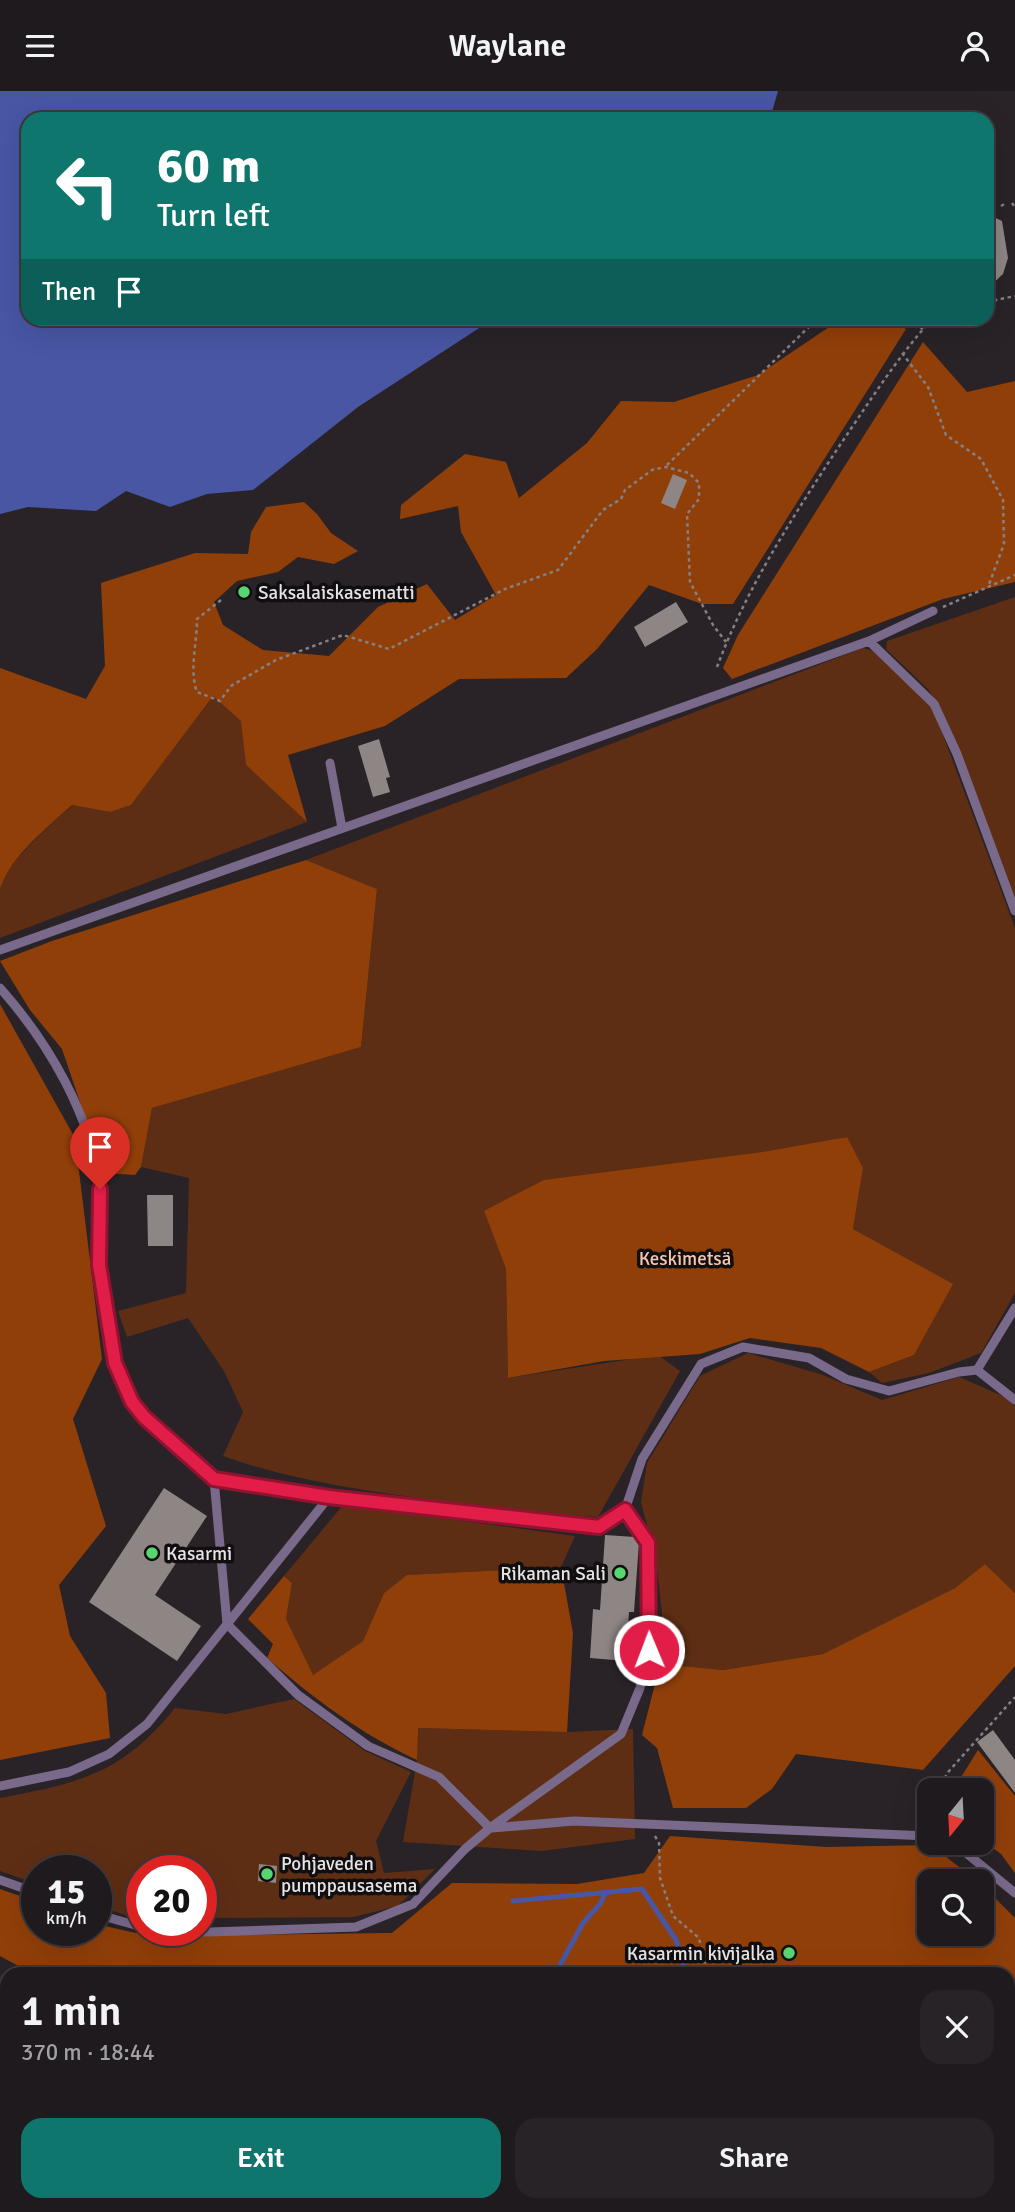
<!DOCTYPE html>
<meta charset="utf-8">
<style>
body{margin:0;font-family:Signika,sans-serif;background:#272326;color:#f1f3f6;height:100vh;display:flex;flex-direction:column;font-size:26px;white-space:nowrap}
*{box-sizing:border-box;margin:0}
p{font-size:23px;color:#a1a1a4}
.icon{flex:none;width:38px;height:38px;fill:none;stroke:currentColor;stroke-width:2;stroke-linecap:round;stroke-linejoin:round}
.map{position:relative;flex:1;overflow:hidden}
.panel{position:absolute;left:0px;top:1876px;width:1015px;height:245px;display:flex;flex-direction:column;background:#1f1a1d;border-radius:21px 21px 0 0;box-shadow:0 7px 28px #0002,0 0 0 2px #3c383b}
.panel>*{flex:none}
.guide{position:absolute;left:21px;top:21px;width:973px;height:214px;border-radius:21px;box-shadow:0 7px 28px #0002,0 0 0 2px #3c383b;background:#0f766e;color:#fff;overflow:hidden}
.needle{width:46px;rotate:198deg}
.tools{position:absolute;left:917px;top:1687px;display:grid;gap:14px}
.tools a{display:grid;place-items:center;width:77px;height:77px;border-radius:14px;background:#1f1a1d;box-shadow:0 7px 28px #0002,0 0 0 2px #3c383b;font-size:35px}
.speed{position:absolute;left:21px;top:1764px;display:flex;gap:14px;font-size:35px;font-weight:700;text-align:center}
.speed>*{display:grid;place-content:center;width:91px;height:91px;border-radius:50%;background:#1f1a1d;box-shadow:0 7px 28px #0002,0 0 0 2px #3c383b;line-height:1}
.speed small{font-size:18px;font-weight:400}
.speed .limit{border:10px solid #d22;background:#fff;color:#111}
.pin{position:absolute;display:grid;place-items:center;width:60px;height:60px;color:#fff;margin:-72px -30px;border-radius:50% 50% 50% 0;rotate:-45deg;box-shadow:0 0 7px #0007}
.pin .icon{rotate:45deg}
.me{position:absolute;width:77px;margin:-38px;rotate:359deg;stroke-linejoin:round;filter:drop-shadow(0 0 5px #0008)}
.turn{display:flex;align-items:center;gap:24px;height:147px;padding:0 21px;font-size:32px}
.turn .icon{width:91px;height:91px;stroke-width:2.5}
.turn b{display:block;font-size:49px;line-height:60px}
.then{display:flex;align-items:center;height:66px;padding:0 21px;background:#0003;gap:14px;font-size:26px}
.round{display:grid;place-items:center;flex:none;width:74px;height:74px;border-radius:21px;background:#272326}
.overview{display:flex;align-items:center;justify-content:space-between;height:119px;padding:0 21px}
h1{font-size:42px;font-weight:600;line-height:52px}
.primary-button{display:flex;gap:14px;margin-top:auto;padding:14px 21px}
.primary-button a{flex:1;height:80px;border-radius:21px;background:#0f766e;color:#fff;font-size:28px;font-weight:600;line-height:80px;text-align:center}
.primary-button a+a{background:#272326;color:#f1f3f6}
header{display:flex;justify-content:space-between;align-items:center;height:91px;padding:0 21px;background:#1f1a1d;font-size:32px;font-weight:600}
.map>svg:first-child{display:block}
</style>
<header><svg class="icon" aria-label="menu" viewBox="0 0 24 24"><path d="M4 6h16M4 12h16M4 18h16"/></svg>Waylane<svg class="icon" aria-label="person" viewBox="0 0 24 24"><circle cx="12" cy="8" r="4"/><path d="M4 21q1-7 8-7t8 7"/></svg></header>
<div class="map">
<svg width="1015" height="2121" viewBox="0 0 1015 2121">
<rect width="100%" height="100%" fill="#292327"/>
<path fill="#5e2e14" d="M1015,506v305l-76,-196 -11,-17 -42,-40 1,-8z
M863,557l10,3 60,57 82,220v365l-34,60 -52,20 -47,10 -13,-11 45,-17 38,-71 -99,-55 10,-61 -17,-31 -362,74 22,58 2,109 150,-23 22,16 -82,146c-56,-3 -111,-10 -166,-17 -71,-10 -142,-20 -209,-44l20,-44 -19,-41 -36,-53 -61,19 -9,-26 68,-18 3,-115 -48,-11 11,-59 209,-61 16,-158 -71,-29z
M213,605l29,25 4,44 61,57 -307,116c0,-16 0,-35 0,-50 5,-24 54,-67 73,-83l36,7 22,-7z
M748,1262l75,22 59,25 77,-23 46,20 10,9v187l-30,-29 -30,24 -132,66 -100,16 -63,-6 2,-51 -6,-53 -15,-58 6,-39 53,-87z
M343,1414l232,31 -14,31 -154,8 -23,18 -21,48 -51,35 -26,-57 6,-36 -8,-7z
M294,1608l71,52 46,21 -35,69 8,32 51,-4 -37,37 -45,11 -152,1v-47h-59v46l-14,-1 -32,-11v-34h-59v13l-37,-13v-73c79,-15 122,-24 175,-90l51,6z
M417,1637l150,4 66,-3 2,110 -93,12 -139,-9 14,-82z"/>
<path fill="#913f09" d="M841,228h47l18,10 -173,275h-31l-53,-19 -52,64 -31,29 -107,1 -74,47 -97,29 19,67 -61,-57 -5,-44 -28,-25 -82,109 -21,7 -38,-7c-25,23 -60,50 -72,83v-220l86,31 19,-33 -4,-83 94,-30 53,1 3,-22 15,-25 38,-5 13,12 14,19 27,18 -24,13 -36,-7 -20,15 -41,9 -23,21 9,23 40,25 66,6 49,-49 49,-23 28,36 41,-25 -35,-63 -3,-26 -58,13 1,-14 64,-51 41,8 13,36 68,-55 34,-42 53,1 84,-27z
M923,251l44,50 48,-11v201l-72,17 -211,80 -9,-11 15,-33z
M306,769l71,29 -16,158 -209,61 -11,59 -6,8 -31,-2 -42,-124 -32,-39 -30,-49 52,-20z
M0,913l75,134 27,221 -29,60 33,107 -47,59 11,51 36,57 4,45 -110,22z
M847,1046l16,31 -10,61 100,55 -39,71 -45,17 -48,-24 -71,-10 -50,16 -96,7 -96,17 -2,-109 -22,-58 60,-31 219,-28z
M985,1473l30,29v73l-92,104 -127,-16 -24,35 -26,19h-73l-16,-60 -15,-13 18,-71 63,6 100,-16 132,-66z
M561,1476l12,66 -6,99 -149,-4 -1,32c-56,-26 -104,-62 -150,-102l6,-14 -25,-25 36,-43 8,7 -6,36 27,56 50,-34 21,-48 23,-18z
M978,1659l37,46v77l-14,-19 -19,-14v-50h-29z
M670,1745l156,11 105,-2 46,36h-48v53h53v-49l33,33v294h-38l-4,-7h35v-231h-975l-33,-18v-67l37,13v28h59v-6l53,12 243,-3 60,-50 125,1 67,-11z"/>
<path fill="#4856a4" d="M0,0h778l-8,28h-742v200h465l-135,88 -105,83 -46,4 -37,13 -44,-16 -30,20 -68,-4 -28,7z
M0,1943h7v171h939l7,7h-953z"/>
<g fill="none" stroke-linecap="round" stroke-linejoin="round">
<path stroke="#4856a4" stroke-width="5" d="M513,1810l129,-12 34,51 10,34
M559,1876l24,-44 17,-19 6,-12"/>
</g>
<path fill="#8e8585" d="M987,123l15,7 6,37 -5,16 -16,15z
M673,383l14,6 -12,29 -14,-6z
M676,511l12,20 -43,25 -11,-20z
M379,648l11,38 -4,1 4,14 -17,5 -15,-51z
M147,1104h26v51h-25z
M164,1397l43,28 -52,79 46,31 -24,35 -88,-59z
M605,1444l30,2 4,5 -5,70h-5l-3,49 -36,-3 3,-49 7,1z
M993,1639l22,30v33l-38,-51z
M259,1773l18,2 -1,17 -18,-2z"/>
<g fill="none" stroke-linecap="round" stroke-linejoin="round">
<path stroke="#858084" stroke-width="2.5" stroke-dasharray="3.5 3.5" stroke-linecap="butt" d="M987,85l2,5
M1012,112l2,3
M1001,115l5,-3
M987,211l28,-6
M909,228l14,10
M902,262l26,34 18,48 35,24 22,41 1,44 -16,43
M667,374l150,-146
M221,509l-24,19c0,25 -8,51 0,73l23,9 11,-15 45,-26 67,-25 46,14 116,-60 53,-19 45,-60 18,-11 4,-9 27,-20 14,-3 23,6 10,10v16l-12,15 3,68 23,43 13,17
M943,516l72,-32
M717,576c29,-78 75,-149 121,-219 30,-44 58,-89 94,-129
M937,1699l12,-19 66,-74
M655,1745l4,7 1,35 13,38 26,22 8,36"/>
<path stroke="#79698b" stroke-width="9" d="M869,550l65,63 23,50 58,157
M330,672l12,65
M0,859l869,-309 64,-30
M0,897c48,54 92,128 100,202 2,24 -2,50 -1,74 3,41 13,104 34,139 19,30 54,53 81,76l13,145 71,71 70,51 71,31 51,51
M977,1279l38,30
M214,1388l115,18 270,30 26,-17 17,-51 59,-95 42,-17 66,11 37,21 43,12 70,-19 18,-2 38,-62
M0,1695l69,-14 40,-18 38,-30 182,-227
M492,1737l82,-7 355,15
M954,1752l61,50
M0,1789l37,13
M96,1823l46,13
M156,1839l53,2 147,-5 57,-23 52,-55 25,-21 131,-94 19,-46 9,-38 -1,-107 -23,-33"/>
</g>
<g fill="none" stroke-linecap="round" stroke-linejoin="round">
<g stroke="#92132f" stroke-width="18">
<path id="route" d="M100,1098l-1,76 16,98 17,39 12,15 70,62 115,18 270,30 26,-17 23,33 1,107"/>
</g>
<use href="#route" stroke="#e11d48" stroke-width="12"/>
</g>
<g fill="#58d570" stroke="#100e0f" stroke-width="2.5">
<circle cx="244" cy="501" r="7"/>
<circle cx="152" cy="1462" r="7"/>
<circle cx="620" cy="1482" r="7"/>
<circle cx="267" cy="1783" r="7"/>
<circle cx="789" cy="1862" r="7"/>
</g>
<g text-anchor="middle" stroke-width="7" stroke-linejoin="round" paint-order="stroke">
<g font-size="19" fill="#e6e2e5" stroke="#100e0f" text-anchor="start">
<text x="258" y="508">Saksalaiskasematti</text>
<text x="166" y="1469">Kasarmi</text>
<text x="606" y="1489" text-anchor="end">Rikaman Sali</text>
<text x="281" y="1779">Pohjaveden<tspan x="281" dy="22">pumppausasema</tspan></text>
<text x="775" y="1869" text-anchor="end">Kasarmin kivijalka</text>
</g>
<g font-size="19" fill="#f5c6b0" stroke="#100e0f">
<text x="685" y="1174">Keskimetsä</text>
</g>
</g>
</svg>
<div class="tools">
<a><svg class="needle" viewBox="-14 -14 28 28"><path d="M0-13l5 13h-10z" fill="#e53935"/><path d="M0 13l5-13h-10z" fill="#a1a1a4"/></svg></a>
<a><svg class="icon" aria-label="search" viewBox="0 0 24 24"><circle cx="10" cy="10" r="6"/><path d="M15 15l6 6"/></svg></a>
</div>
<div class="speed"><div>15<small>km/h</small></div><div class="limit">20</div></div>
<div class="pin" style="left:100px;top:1098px;background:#d93025"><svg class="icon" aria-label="arrive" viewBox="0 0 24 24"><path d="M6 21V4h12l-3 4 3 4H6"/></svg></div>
<svg class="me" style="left:649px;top:1559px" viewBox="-20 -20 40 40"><circle r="17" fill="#e11d48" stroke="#fff" stroke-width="3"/><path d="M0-11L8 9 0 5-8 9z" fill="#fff"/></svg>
<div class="guide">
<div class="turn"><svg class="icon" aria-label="left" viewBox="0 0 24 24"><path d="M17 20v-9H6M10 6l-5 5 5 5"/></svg><div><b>60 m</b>Turn left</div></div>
<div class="then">Then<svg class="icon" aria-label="arrive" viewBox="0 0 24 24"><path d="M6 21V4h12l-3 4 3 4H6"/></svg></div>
</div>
<section class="panel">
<div class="overview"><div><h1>1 min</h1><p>370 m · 18:44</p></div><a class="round"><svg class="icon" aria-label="close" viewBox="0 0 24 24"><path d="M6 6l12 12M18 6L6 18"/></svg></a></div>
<div class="primary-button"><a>Exit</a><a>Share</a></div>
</section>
</div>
